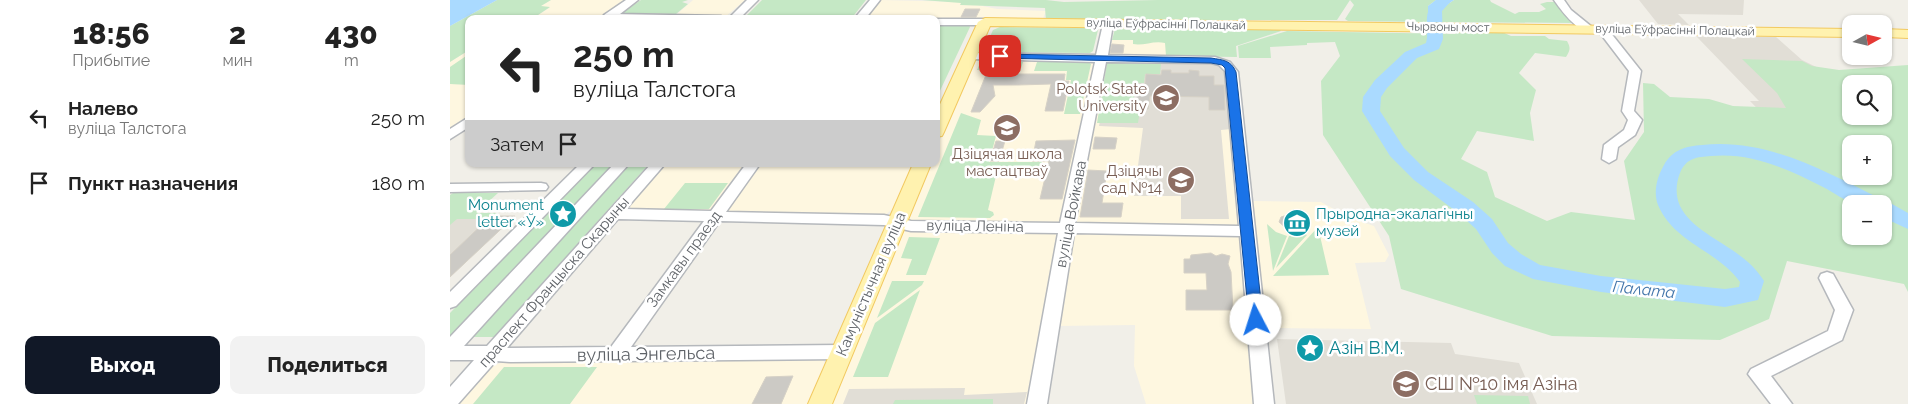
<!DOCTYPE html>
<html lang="ru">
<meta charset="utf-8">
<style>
body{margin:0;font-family:Raleway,sans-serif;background:#f2f2f2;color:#222;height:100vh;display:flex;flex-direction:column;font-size:19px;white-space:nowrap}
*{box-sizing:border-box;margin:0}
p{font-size:16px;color:#767676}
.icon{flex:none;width:28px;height:28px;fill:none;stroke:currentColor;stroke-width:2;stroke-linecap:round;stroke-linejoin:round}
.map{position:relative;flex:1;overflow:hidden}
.side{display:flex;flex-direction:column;background:#fff;width:450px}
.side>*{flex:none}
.top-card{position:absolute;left:15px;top:15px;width:475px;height:152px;border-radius:10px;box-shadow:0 1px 4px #0004;background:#fff;color:#222;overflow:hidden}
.needle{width:32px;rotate:82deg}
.tools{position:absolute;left:1392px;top:15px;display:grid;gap:10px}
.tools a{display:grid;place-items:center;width:50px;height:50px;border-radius:10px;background:#fff;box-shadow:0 1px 4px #0004;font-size:25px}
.pin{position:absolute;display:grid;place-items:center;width:42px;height:42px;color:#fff;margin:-21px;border-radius:10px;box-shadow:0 2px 8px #0006}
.me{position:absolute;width:55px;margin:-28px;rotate:355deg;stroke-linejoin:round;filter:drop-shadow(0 0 4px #0008)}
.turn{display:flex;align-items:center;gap:18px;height:105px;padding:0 25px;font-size:22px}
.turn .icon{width:65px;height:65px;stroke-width:2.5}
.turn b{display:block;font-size:35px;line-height:42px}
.then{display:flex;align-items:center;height:48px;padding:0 25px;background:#0003;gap:10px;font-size:19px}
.eta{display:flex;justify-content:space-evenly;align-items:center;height:85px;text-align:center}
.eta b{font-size:30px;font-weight:800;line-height:35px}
.button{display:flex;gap:10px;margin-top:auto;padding:10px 25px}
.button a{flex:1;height:58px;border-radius:10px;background:#111827;color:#fff;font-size:20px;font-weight:800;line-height:58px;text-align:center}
.button a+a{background:#f2f2f2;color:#222}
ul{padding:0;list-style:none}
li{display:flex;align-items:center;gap:15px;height:65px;padding:0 25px}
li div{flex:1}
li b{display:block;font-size:19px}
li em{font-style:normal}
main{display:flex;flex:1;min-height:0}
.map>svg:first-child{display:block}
</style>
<main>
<section class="side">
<div class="eta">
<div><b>18:56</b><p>Прибытие</p></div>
<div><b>2</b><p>мин</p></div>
<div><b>430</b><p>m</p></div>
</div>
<ul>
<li><svg class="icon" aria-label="left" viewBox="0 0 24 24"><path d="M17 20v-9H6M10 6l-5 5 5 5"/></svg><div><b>Налево</b><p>вуліца Талстога</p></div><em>250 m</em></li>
<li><svg class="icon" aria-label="arrive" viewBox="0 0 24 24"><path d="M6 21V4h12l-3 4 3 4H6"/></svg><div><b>Пункт назначения</b></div><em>180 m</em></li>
</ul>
<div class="button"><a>Выход</a><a>Поделиться</a></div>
</section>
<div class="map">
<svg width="1458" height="404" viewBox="0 0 1458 404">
<rect width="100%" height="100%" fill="#f1efe8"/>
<path fill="#fef7e0" d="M101,0h78l-28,19h-69l17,-11 -9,-2z
M243,0h52l-20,17 -50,-1z
M430,0l83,2 34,7 49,2 -4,10 -175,-3z
M662,40h55l-1,16 -58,-1z
M16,52h3v65l-19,15v-70z
M531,59l130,4 -11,63 131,3 22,275h-107l-12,-38 1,-41 -79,1 -13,78h-214l101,-240h6v-15l37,-87z
M215,164h249l-20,44 -9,7 -253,-6 -2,-3 1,-3z
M801,201l70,1 29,16 24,8 15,29 -4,7 -30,1 16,66 -105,-1z
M370,360l4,1 1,5 -16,38h-352l34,-38 10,-3z"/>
<path fill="#e1ded6" d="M1189,0h105l-1,15 -65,-1 11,11 -31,-1z
M1246,36l80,1 26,23 49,24v32h33v28h-33l-52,8 -49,-51h9z
M661,63l104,1 7,1 4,6 5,58 -10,1 8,89h-48v-23h-47l9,-68 -44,-2z
M41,216h24l-65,61v-58h38z
M827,339l174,4 4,11 64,9 18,41h-251z
M515,388l-1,7 63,-3 -3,12h-181l6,-15z"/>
<path fill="#c5e8c5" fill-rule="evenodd" d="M47,0h54l-10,6 9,1 -18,12h-63v33h-3l-16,10v-36z
M191,0h47l-6,2 6,2 -12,10 -54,-1z
M312,0h104l-15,19h-108z
M472,0h124l18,2 94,-2h278l-8,6v16l-80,-1 -3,-2 9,-14 -4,-5 -13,20h-291l-1,-12 -85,-3 1,-2z
M1004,0h36l1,2 24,12 4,-2h20l7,-3 -6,-5 7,-2h10l19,21 -135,-1 -2,-7 3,-7z
M519,25l1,2 -32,68h-2v-69z
M550,27l95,1 3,2 -5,21 -3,2 -103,-1 -2,-4 8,-18z
M669,28l161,2 1,1 -45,15 1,11 -71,-1 -1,-13c-11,-3 -21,3 -32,1v-4h-21l3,-11z
M837,31l169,3 -1,-2h47l9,4h34l4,3 18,2c4,7 3,9 -1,16l-31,-4 -16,20 17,17 -6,23 4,28 -57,-10 -16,28 26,13 8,25 52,24 24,-9 64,8 -11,-59 20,-29 -1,-49 11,1 16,13 39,2 24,7 53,2 -9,-15 -35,-34 60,2 10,5 27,4 69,-5v227l-4,-8 -117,-23 -18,58 -49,21 -168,-4 -151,-47 -12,-53 -66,-101 -2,-54 19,-25 -5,-14 -28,1v2l-37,2 1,11h-32l-1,-12zM1401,84h33v32h-33zM1401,144h33v32h-33zM1401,204h33v32h-33z
M19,54v31l-19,-1v-17z
M531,61l42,1 -3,9 -43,-1z
M587,62h51l3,2 -11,50h-16l7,-34h-5l1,-9h-33z
M657,63l54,1 -1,10h-15l-1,9h-8l-4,27h8l-2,13h-41z
M511,113l20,7 -4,15 19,1 -7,26h53l-3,13 -43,1 -8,34 5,2 1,3 -4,3 -72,-1z
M146,164h53l-155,173h-44v-24z
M235,183h43l-19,26h-45z
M3,193h45l-22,20h21l-9,6h-31l-7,6v-30z
M817,224l9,8 11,4 -14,35z
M868,227l11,48 -56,1z
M855,234l2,1 -31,33 13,-32z
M459,237l31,1 -14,37h-20l6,-16 -11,-1z
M442,281h32l-2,4 -45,33z
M470,290l-32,87h-35l22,-54z
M54,367h93l-27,37h-97z
M1024,395l54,1 2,8h-53z
M543,399v5h-100l2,-4z"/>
<path fill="#aadaff" d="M0,0h47l-47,26z
M986,0h18l-12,8 -3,7 2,7h-13v-16z"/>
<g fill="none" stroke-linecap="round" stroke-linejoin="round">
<path fill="#aadaff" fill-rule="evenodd" d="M986,0h16l-10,11 1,28 -4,10 -22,9 -30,30 -6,9 -1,14 24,37 24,24 45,30 19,17 16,24 13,11 19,11 61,11 124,13 14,-2 1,-5c-23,-32 -66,-39 -82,-77 -5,-13 -1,-28 6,-40 8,-15 22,-19 38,-20 65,-7 122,26 179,54l2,4 9,1 16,9v16l-24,-11v-14c-9,0 -19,1 -27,0 -11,-2 -24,-12 -34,-17 -35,-18 -72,-35 -112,-31 -14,1 -25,2 -31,17 -4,10 -5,22 0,33 15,31 63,40 84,75l-6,19 -33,7 -124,-15 -68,-13 -28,-13 -13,-13 -16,-24 -19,-17 -43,-32 -24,-24 -28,-45 1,-14 12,-17 30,-28 21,-9c4,-16 -5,-30 10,-43z"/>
</g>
<path fill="#cccac5" stroke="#d6d1c6" d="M515,9h15l-4,8h-15z
M662,44l12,1 -1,8h-13z
M540,65l1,9h74l-1,7h5l-6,30h-18l6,-27 -33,1h-25l2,11 -15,16h-9z
M712,70h9v3h18v-3l10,1v5h15v9h10l1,25h-16v-13l-59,-1 -2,13h-14l3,-25h8l1,-10 15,1z
M645,137l22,1 -2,11h-22z
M625,140l-13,59h-22l9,-38h-17l4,-20z
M546,141h9l-6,20h-9z
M638,170l19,1 -5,32h21l-2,14h-41z
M41,216h24l-65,61v-22z
M834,216h9l10,6 -8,6 -8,1 -8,-7 2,-5z
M761,253l5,3 6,-2 8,2 -2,8 3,8 2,38h-47v-20h21l-1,-17h-22v-14h6l1,-4z
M343,376l-12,28h-29l14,-27z"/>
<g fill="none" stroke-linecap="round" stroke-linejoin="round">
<g stroke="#b5b8bc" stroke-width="3">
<path id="minor" d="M176,0h12l-18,14 101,2 5,3h-124l2,-4z
M297,0h11l-19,19h-11z
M420,0h10l-15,19h-11z
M1104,0h10l7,10 21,17 1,2 -1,2c-14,3 -31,-21 -38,-31z
M486,19h49l5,3 -5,3h-49z
M658,21l5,3 -5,31 107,2 15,5 8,10 36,332h-20l-14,-168 -166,-3 -27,171h-20l31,-171 -147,-2 -27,-6 -164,-4 -89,126 211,-2 7,2 2,5 -2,5 -7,2 -332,3 -14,-1 -38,43h-8v-17l24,-27h-24v-23l164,-173h15l-165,182h23l164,-182h14l-39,45 85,2 35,-47h14l-34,48 158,3 27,6 149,2 35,-161 -125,-3 -6,-3 6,-3 126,2 7,-31zM656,62l105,1 8,2 6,6 14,155 -164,-3zM168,219l86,2 -93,126 -104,1z
M1152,26l4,1 35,44 -7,40 8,9 -7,15 -17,12 -2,12 -7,4 -7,-4 2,-14 20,-15 4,-10 -6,-9 7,-40 -32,-42z
M19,117v10l-19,12v-10z
M130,164h15l-139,142 -6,2v-16z
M91,183l5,1 2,3 -2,3 -96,2v-8z
M1377,272l6,2 20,36 -11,30 -71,36 21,28h-21l-23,-30 3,-5 77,-38 7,-21 -16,-32 2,-4z"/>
</g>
<g stroke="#f2c960" stroke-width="2">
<path id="major" d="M535,18l866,11v8l-861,-11 -46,106 -2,4 -6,1v-24l42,-91z
M1434,29l24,1v8l-24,-1z
M463,164h18l-99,240h-24z"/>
</g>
<use href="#minor" fill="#fff" fill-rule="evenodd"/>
<use href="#major" fill="#fff2af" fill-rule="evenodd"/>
</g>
<path fill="#1a73e8" stroke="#114b97" d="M550,54l211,4c12,2 20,2 25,14l27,248 -2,3h-10l-2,-3 -24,-252 -3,-3 -11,-2 -214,-5v-3z"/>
<defs>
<g id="university-disc" transform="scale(1.4375)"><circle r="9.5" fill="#8d6e63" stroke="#fff"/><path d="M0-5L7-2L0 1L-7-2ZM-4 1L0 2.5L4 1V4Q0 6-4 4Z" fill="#fff"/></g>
<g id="school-disc" transform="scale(1.4375)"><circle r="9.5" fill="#8d6e63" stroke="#fff"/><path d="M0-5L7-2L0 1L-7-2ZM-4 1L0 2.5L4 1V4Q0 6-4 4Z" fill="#fff"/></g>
<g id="sight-disc" transform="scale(1.4375)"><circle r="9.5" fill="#0f9aa8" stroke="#fff"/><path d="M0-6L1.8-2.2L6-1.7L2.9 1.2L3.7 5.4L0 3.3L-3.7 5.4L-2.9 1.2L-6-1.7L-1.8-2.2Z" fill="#fff"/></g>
<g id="museum-disc" transform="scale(1.4375)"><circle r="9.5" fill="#0f9aa8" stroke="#fff"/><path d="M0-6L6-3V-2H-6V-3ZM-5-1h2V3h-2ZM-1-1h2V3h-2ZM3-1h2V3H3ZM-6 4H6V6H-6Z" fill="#fff"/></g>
</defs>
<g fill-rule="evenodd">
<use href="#university-disc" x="716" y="98"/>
<use href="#school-disc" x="557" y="128"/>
<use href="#school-disc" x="731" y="180"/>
<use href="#sight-disc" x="113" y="214"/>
<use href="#museum-disc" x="847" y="223"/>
<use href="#sight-disc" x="860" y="348"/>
<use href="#school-disc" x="956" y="384"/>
</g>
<g text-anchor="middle" stroke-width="5" stroke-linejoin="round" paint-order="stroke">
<g font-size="12" fill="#5f6368" stroke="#fff">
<text transform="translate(716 24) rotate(1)" y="4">вуліца Еўфрасінні Полацкай</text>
<text transform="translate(998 27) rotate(1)" y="4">Чырвоны мост</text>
<text transform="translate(1225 30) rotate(1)" y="4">вуліца Еўфрасінні Полацкай</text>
</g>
<g font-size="15" fill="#785e54" stroke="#fff" text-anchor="end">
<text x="697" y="94">Polotsk State<tspan x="697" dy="17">University</tspan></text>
<text x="557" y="159" text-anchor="middle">Дзіцячая школа<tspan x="557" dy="17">мастацтваў</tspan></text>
<text x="712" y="176">Дзіцячы<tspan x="712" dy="17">сад №14</tspan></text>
</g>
<g font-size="15" fill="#0d838f" stroke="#fff" text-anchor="end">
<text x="94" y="210">Monument<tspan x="94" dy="17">letter «Ў»</tspan></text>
<text x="866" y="219" text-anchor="start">Прыродна-экалагічны<tspan x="866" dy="17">музей</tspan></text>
</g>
<g font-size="15" fill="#5f6368" stroke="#fff">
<text transform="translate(621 214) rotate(-79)" y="5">вуліца Войкава</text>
<text transform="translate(525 226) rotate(1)" y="5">вуліца Леніна</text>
<text transform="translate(234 259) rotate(-54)" y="5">Замкавы праезд</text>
<text transform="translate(104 282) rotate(-49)" y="5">праспект Францыска Скарыны</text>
<text transform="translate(421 284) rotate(-67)" y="5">Камуністычная вуліца</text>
</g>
<g font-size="16" font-style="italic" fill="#4174aa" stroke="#fff">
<text transform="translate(1194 289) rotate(6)" y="6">Палата</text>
</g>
<g font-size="18" fill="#0d838f" stroke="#fff" text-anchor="start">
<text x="879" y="354">Азін В.М.</text>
</g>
<g font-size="18" fill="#5f6368" stroke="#fff">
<text transform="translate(196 354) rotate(-1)" y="6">вуліца Энгельса</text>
</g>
<g font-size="18" fill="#785e54" stroke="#fff" text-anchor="start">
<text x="975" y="390">СШ №10 імя Азіна</text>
</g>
</g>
</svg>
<div class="tools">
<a><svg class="needle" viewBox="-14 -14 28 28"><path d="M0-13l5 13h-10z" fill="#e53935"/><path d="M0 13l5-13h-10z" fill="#767676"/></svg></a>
<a><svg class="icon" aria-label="search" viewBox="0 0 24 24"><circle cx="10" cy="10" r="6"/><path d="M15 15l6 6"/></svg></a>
<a>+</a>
<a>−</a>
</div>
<div class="pin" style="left:550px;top:56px;background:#d93025"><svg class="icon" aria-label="arrive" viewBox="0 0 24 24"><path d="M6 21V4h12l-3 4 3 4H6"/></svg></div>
<svg class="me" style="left:806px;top:320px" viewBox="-20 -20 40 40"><circle r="19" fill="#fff"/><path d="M0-13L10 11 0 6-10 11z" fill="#1a73e8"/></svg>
<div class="top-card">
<div class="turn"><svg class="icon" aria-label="left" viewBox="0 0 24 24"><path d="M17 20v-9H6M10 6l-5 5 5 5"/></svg><div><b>250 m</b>вуліца Талстога</div></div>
<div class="then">Затем<svg class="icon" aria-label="arrive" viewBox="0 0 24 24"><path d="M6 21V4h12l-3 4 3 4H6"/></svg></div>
</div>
</div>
</main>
